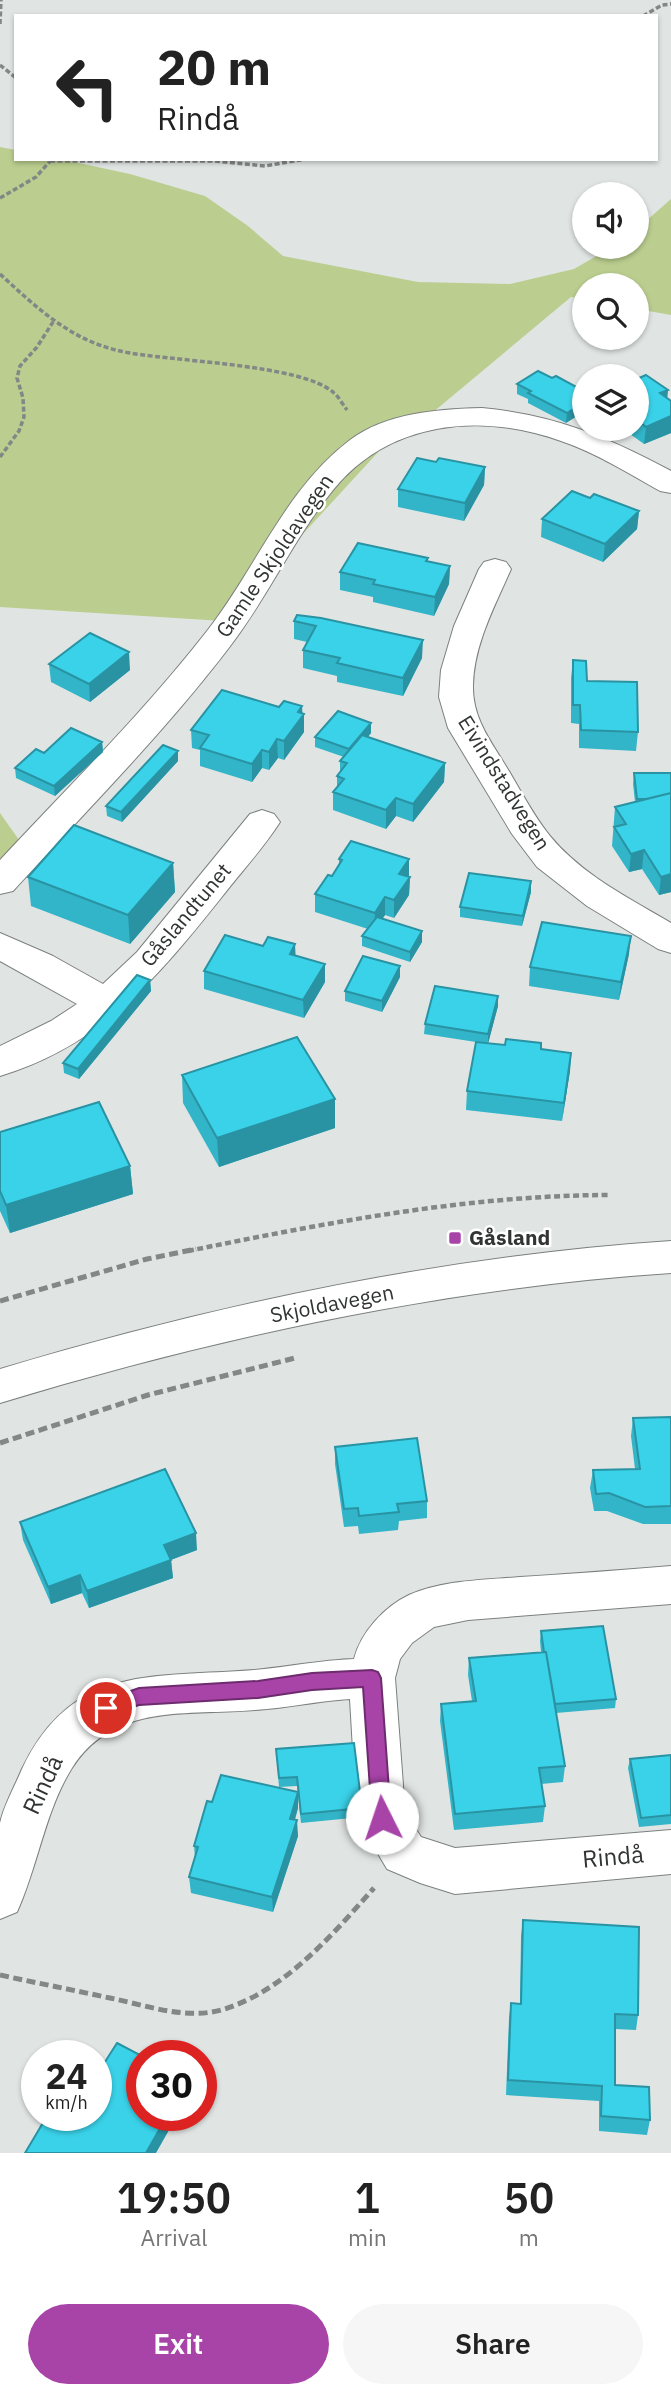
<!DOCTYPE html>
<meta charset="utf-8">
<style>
body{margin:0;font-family:"IBM Plex Sans",sans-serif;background:#f6f6f6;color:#222;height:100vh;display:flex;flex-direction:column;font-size:26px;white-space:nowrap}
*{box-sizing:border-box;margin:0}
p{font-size:23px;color:#767676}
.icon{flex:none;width:38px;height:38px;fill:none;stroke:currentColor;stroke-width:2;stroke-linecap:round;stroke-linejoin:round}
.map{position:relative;height:2153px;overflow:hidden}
.sheet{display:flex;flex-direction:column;background:#fff;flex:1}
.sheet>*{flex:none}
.guide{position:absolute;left:14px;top:14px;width:644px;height:147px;border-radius:0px;box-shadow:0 2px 5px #0004;background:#fff;color:#222;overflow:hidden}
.buttons{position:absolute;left:572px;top:182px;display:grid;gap:14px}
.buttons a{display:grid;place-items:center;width:77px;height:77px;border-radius:50%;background:#fff;box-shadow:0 2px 5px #0004;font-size:35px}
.speed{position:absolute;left:21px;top:2040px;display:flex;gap:14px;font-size:35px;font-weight:700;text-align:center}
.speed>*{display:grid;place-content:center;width:91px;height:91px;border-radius:50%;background:#fff;box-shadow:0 2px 5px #0004;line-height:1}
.speed small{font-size:18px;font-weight:400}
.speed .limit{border:10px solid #d22;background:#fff;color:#111}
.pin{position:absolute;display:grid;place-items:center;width:60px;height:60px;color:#fff;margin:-30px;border:4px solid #fff;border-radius:50%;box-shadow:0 2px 7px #0007}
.me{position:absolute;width:77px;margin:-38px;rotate:356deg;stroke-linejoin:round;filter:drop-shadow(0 0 5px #0008)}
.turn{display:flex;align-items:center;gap:24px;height:147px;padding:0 28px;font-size:32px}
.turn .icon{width:91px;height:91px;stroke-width:2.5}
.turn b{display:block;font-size:49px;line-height:60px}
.eta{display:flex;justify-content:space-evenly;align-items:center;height:119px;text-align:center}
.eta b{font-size:42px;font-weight:600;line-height:49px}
.button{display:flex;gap:14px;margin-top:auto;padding:14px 28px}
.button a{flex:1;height:80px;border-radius:42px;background:#a843a8;color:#fff;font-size:28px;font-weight:600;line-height:80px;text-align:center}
.button a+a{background:#f6f6f6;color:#222}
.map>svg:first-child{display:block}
</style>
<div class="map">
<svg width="671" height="2153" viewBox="0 0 671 2153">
<rect width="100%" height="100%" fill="#e0e5e4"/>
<path fill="#bbce8f" d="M0,147l16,3v9h44l70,15 75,22 43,30 35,30 135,26 92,2 64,-15 38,-22h25v-18l34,-30v116l-34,-6v-24h-53v14l-13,-2 -145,121 -34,19 -169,184 -223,-14z
M0,813l29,41 -29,32z"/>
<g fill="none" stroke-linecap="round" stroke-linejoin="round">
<g stroke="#7b807f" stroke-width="2">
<path id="street" d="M482,408c73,7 126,29 189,63v22l-11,-2c-32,-18 -64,-38 -99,-50 -81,-29 -172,-20 -228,49 -39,48 -64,105 -102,155 -66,87 -144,165 -218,246l-13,3v-34c70,-75 144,-148 207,-229 49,-62 78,-142 143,-191 36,-27 88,-31 132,-32z
M495,559l11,3 5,7c-16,37 -37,75 -38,116 -1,31 16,54 31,78 15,24 28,51 46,73 32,39 79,62 121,87v30l-13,-4 -71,-43 -50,-39 -25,-33 -64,-106 -9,-31 2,-27 13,-44 25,-57 5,-7z
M262,810l12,4 6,8c-17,27 -40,51 -59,76 -64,80 -119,147 -221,178v-30l51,-25 26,-17 -77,-43v-28l53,23 50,28 34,-32 113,-138z
M671,1566v38l-203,16 -34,7 -22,16 -12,16 -5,19 10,134 16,25 34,11 216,-18v44l-216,20 -35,-11 -33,-14 -30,-51 -7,-119c-32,2 -63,9 -95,11 -67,6 -141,-8 -183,58 -27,43 -34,98 -55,144l-17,7c0,-26 0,-73 0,-96 4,-18 15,-37 22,-54 50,-106 133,-91 232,-99 34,-3 66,-10 100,-11 7,-27 30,-52 55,-64 34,-15 75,-15 111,-18 51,-3 101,-7 151,-11z"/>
</g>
<g stroke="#7b807f" stroke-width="2">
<path id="secondary" d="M671,1241v32c-227,15 -454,64 -671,130v-34c217,-65 444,-113 671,-128z"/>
</g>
<path stroke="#838786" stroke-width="3.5" stroke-dasharray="5 2.5" stroke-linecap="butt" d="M643,16l19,-11 9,-1
M0,24l1,-24
M0,65l16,13
M50,161h165l50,5 41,-7
M0,198l36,-21 16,-18
M0,274c36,33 70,66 120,77 48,11 181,12 214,42 5,4 9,12 13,17
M0,457l19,-26 5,-14 -1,-19 -6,-20 3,-12 17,-19 16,-25"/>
<path stroke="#838786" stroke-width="4.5" stroke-dasharray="6 3.5" stroke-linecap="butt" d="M188,1251c138,-28 281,-56 423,-56"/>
<path stroke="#838786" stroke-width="5" stroke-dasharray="9 4.5" stroke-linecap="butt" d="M0,1301l147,-42 49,-10
M0,1443l148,-48 147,-37
M0,1975c37,8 73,15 110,23 35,7 75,22 111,12 63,-18 111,-75 153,-122"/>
<use href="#street" fill="#fff" fill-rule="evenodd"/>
<use href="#secondary" fill="#fff" fill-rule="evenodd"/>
</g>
<path fill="#32b5c8" d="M552,378l32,13 -18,32 -38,-20v-4l-11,-5v-10z
M637,379l31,11 -1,9 4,2v32l-27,11 -21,-15h14z
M436,462l49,5 -1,18 -20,36 -66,-14v-18z
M590,498l49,13 -2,18 -34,33 -62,-25 1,-18z
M428,558v3l22,5 -1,18 -15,32 -61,-14v-5l-33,-7v-18z
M297,615l125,43 -19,38 -66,-14v-6l-34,-8v-18l4,-8 -13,-3v-18z
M573,660l14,21 51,51 -2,19 -57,-3v-24l-8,-1v-45z
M49,664l81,6 -40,32 -39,-20z
M302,706l2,26 -20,28 -6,-2 -9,12 -7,-2 -10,14 -52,-16v-16l-8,-2 -1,-18 88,-23z
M371,733l-3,4 77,26 -1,19 -31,40 -17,-6 -10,13 -53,-19v-18l4,-4v-12l3,-4v-11l4,-4 -29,-10v-10z
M102,742l1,10 -48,44 -39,-18 -1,-10 29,-15z
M178,751v10l-56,61 -15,-6 -1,-10z
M634,773h37v119l-12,3 -17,-26 -13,3 -17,-26 3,-39 20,-5 -2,-18z
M339,859l71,18 -1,18 -15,23 -9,-3 -3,4 40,23 -12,20 -48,-16v-10l6,-7 -53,-17v-18l17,-18 7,-11z
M173,863l2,29 -45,52 -99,-38 -3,-29z
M531,892l-9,34 -62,-9v-10z
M629,954l-10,46 -90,-14 1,-19z
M296,956l29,26 -21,36 -100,-29v-18z
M400,977l-18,35 -37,-11v-10z
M150,980l1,11 -72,88 -15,-6 -1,-10z
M498,996v10l-10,37 83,10 -1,18 -8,50 -96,-11 1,-19 9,-49 -52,-8 1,-10z
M182,1075l153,53 -116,39 -36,-64z
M0,1132l130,34 3,28 -123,39 -10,-22z
M671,1417v107h-28l-36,-13h-13l-4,-23 3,-18 42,-1 -4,-33 2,-18z
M335,1447l92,54v17l-28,3 -1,9 -39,4 -1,-8 -14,1 -9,-63z
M20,1522l177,28 -26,10 2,18 -84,30 -7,-15 -31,11 -28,-64z
M541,1631l75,68 -1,9 -59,5 9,53 -2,16 -22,2 4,22 -2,16 -89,8 -14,-109 1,-17 31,-3 -4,-26 1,-17 72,-6 -1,-11z
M276,1749l86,59v9l-61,6 -3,-27v12l-3,12 3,16 -25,76 -82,-19 -2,-16 6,-19 -1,-12 18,-44 86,-10 -1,-6 -18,1z
M671,1755v69l-32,3 -11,-59 2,-9z
M523,1920l115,95 -2,15 -21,-1v56l35,35 -3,15 -48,-4v-30l-93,-6 3,-77 2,-15 9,1 1,-68z"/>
<path fill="#2993a3" d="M668,390l-2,18 -6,-15z
M584,402v10l-18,11 1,-10z
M671,416v17l-27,11 2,-17z
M485,467l-1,18 -20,36 1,-18z
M639,511l-2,18 -34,33 2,-18z
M450,566l-1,18 -15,32 1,-19z
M423,640l-1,18 -19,38v-18z
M129,652l1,18 -40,32 -1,-18z
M302,706v11l2,-3v18l-20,28v-19l14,-29z
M371,723v10l-22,26v-10z
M277,739l1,19 -9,12v-18z
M102,742l1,10 -48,44 -1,-10z
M262,750v18l-10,14v-18z
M178,751v10l-56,61 -1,-10z
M445,763l-1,19 -31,40v-18z
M396,798v18l-10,13v-19z
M644,850l-2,19 -13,3 2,-18z
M409,859v18l-10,-3z
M173,863l2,29 -45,52 -2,-29z
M671,874v18l-12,3 2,-18z
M410,877l-1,18 -15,23v-18z
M531,881v11l-9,34 1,-10z
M385,897v18l-11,16 1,-18z
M422,931v11l-12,20v-10z
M631,936l-2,18 -10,46 2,-18z
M295,944l1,19 -6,-9z
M325,964v18l-21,36 -1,-18z
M400,966v11l-18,35v-11z
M150,980l1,11 -72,88 -1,-10z
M498,996v10l-10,38v-10z
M571,1053l-1,18 -8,50 2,-18z
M335,1099v29l-116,39 -2,-29z
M130,1166l3,28 -123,39 -4,-28z
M196,1533l1,17 -32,12 -1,-17z
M171,1560l2,18 -84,30 -2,-17z
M80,1575l2,18 -31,11 -3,-17z
M298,1792v16l-8,27v-16z
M297,1820l1,16 -25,76 -1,-15z
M167,2116h10l-21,37h-10z"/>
<path fill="#3ad2e9" stroke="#2993a3" stroke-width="2" d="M538,371l14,7 4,-2 28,15v11l-17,11 -39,-20 3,-2 -14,-7z
M646,375l22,15 -8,3 11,8v15l-25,11 -9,-7v-41z
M417,458l19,4 3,-4 46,9 -20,36 -67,-14z
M572,491l18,7 4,-4 45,17 -34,33 -63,-25z
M358,543l70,15 -2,3 24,5 -15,31 -62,-13 2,-4 -35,-8z
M297,615l24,3 102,22 -20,38 -66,-15 3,-5 -37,-8 13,-24 -22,-5z
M90,633l39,19 -40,32 -40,-20z
M573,660l13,1 1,20 50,1 1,50 -57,-2 -1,-25h-7z
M222,690l57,17 5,-6 18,5 -4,6 6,2 -20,27 -7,-2 -8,13 -7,-2 -10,14 -52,-16 9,-13 -18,-5z
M338,711l33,12 -22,26 -34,-12z
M71,728l31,14 -48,44 -39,-18 21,-19 8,4z
M362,735l83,28 -32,41 -17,-6 -10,12 -53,-18 11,-13 -7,-3 10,-13 -7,-2z
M163,745l15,6 -57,61 -15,-6z
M634,773h37v20l-25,6h-9z
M671,793v81l-10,3 -17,-27 -13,4 -17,-27 12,-3 -11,-17z
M74,825l99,38 -45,52 -100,-38z
M351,841l58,18 -10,15 11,3 -16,23 -9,-3 -10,16 -60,-19 13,-19 4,1 10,-16 -3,-1z
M469,873l62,8 -8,35 -63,-9z
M377,917l45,14 -12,21 -48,-16z
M542,922l89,14 -10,46 -91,-15z
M225,935l38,11 5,-9 27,7 -5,10 35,10 -22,36 -99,-29z
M363,956l37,10 -18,35 -37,-10z
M137,975l13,5 -72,89 -15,-6z
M435,986l63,10 -10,38 -63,-10z
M297,1037l38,62 -118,39 -35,-63z
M506,1039l35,4v6l30,4 -7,50 -97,-12 9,-49 29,3z
M99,1102l31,64 -124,39 -6,-14v-59z
M671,1417v89l-26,1 -36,-14 -13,1 -3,-24 47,-1 -7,-51z
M417,1438l10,63 -30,3 2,8 -40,4 -1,-8 -14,1 -9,-62z
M165,1469l31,64 -32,12 7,15 -84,31 -7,-16 -32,12 -28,-65z
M603,1626l13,73 -61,5 -9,-52h-2l-3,-21z
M546,1652l19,114 -26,2 6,38 -90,8 -14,-110 35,-3 -7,-43z
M354,1743l8,65 -61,6 -4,-37 -18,1 -3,-29z
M671,1755v60l-30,3 -11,-59z
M221,1775l77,17 -8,27 7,1 -25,77 -83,-20 9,-30 -4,-1 13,-45 5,1z
M523,1920l116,7 -1,88 -23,-1v71l34,2 1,33 -49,-4 1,-30 -94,-6 3,-77 10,1z
M117,2043l25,13v60h25l-21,37h-121l22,-37h49v-40z"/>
<path fill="#a843a8" stroke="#6d2c6d" stroke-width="2" d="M372,1670l6,2 3,6 10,140 -2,7 -7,2 -8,-2 -2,-7 -9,-131 -51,3 -54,8 -119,7 -33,11 -7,-2 -3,-6 3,-6 40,-14 119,-7 54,-8z"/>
<rect fill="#a843a8" stroke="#fff" stroke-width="2.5" x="448" y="1231" width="14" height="14" rx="3.5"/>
<g text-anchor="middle" stroke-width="5" stroke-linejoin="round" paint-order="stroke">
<g font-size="21" fill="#323434" stroke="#fff">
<text transform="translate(275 556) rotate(-56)" y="7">Gamle Skjoldavegen</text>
<text transform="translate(504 783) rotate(58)" y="7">Eivindstadvegen</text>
<text transform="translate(186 915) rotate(-50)" y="7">Gåslandtunet</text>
<text transform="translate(332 1304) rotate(-11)" y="7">Skjoldavegen</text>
</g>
<g font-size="21" font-weight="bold" fill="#323434" stroke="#fff" text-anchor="start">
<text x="469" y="1245">Gåsland</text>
</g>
<g font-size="24" fill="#323434" stroke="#fff">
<text transform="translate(43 1785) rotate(-65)" y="8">Rindå</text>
<text transform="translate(613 1857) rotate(-5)" y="8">Rindå</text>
</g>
</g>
</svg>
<div class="buttons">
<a><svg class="icon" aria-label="sound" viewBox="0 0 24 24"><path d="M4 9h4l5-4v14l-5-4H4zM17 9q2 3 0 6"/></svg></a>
<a><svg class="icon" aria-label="search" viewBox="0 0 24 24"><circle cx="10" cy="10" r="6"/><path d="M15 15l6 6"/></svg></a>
<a><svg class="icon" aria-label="layers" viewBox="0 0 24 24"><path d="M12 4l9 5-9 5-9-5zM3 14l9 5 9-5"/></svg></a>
</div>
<div class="speed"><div>24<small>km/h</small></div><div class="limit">30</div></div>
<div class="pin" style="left:106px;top:1708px;background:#d93025"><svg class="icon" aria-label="arrive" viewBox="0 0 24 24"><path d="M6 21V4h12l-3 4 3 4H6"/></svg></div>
<svg class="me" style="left:382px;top:1818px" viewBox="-20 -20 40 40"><circle r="19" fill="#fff"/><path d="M0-13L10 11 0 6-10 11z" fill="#a843a8"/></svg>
<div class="guide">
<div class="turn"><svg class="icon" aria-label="left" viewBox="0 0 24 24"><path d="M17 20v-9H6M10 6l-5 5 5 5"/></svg><div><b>20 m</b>Rindå</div></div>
</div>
</div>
<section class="sheet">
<div class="eta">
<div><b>19:50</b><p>Arrival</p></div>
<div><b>1</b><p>min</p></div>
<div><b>50</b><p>m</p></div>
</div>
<div class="button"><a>Exit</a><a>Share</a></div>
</section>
